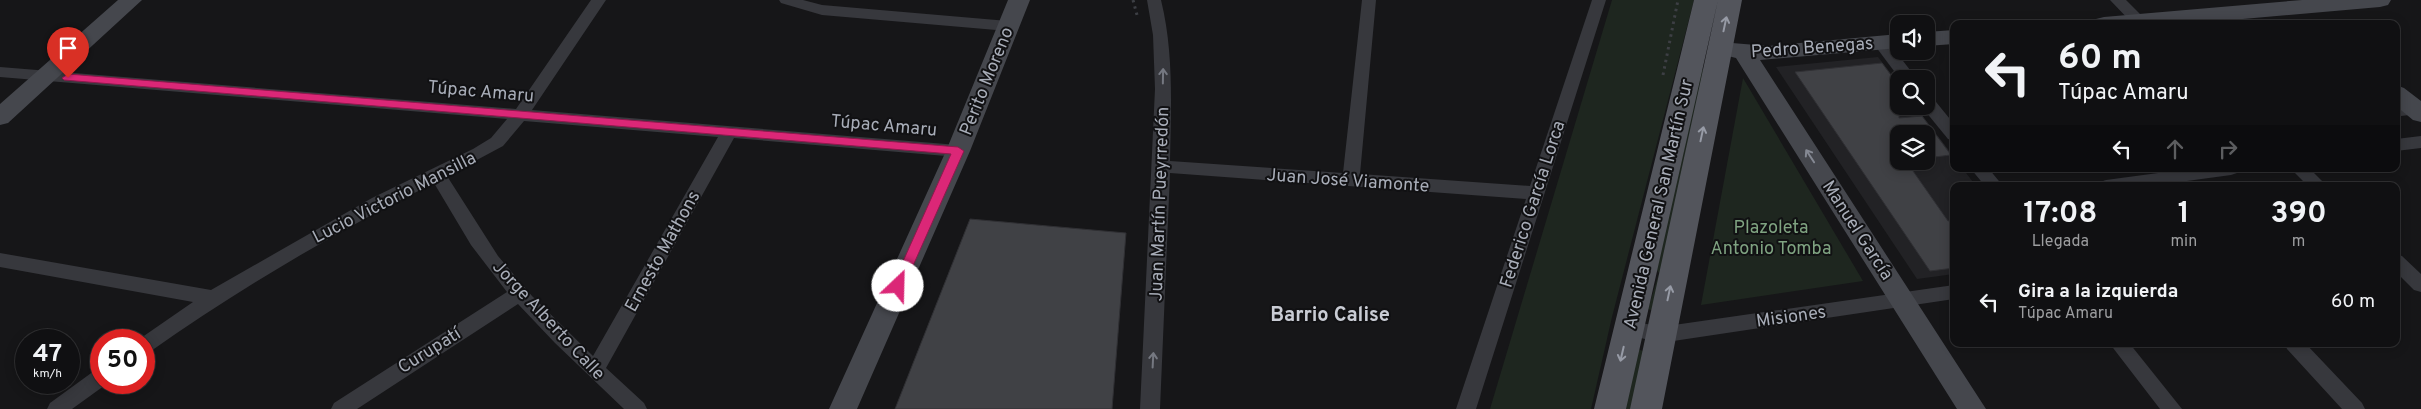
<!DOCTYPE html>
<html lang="es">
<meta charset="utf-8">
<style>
body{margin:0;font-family:Overpass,sans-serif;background:#1e1e20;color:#f1f3f6;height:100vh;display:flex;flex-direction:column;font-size:19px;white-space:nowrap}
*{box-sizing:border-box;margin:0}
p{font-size:16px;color:#9c9d9f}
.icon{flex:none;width:28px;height:28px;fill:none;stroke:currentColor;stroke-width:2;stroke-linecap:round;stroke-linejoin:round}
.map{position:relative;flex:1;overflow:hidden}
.panel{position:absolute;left:1950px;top:182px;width:450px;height:165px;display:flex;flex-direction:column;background:#101012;border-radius:10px;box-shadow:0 2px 12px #0003,0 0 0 1px #303032}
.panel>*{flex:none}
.hud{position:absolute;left:1950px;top:20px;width:450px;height:152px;border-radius:10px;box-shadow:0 2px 12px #0003,0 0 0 1px #303032;background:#101012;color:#f1f3f6;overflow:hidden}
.buttons{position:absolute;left:1890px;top:15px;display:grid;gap:10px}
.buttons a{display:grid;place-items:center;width:45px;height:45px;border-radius:10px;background:#101012;box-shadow:0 2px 12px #0003,0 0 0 1px #303032;font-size:25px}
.speed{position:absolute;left:15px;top:329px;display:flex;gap:10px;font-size:25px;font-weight:700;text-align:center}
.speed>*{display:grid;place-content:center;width:65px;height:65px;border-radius:50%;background:#101012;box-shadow:0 2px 12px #0003,0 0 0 1px #303032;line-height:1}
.speed small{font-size:12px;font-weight:400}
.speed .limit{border:8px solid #d22;background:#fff;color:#111}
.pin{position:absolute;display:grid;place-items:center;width:42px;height:42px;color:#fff;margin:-51px -21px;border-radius:50% 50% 50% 0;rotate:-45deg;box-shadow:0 0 5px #0007}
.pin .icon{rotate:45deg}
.me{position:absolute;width:55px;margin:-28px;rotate:24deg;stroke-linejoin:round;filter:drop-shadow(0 0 4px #0008)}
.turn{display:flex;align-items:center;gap:18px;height:105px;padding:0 25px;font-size:22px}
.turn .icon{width:65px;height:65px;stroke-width:2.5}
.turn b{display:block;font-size:35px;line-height:42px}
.lanes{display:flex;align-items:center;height:48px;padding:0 25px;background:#0003;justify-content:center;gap:25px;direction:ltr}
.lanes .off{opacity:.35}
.eta{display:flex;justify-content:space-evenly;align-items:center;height:85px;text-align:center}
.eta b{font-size:30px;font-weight:700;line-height:35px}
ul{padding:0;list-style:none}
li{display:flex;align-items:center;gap:15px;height:70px;padding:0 25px}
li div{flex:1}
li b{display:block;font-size:19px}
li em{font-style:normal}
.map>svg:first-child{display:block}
</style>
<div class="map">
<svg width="2421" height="409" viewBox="0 0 2421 409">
<rect width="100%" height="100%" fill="#161618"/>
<path fill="#222225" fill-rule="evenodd" d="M1878,57l21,27v22h16l39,51v12h9l13,17h-22v88l-37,5 -141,-212zM1899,134h27v27h-27z"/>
<path fill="#1e261f" d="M1612,0h82l-82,317 -21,92h-101z
M1700,69l7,2 -53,240 -6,-2 11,-36 -4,-5z
M1743,78l120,203 -162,24z
M1635,348l8,3 -12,58h-10z"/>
<path fill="#404145" stroke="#303034" d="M1882,63l17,23v32l23,-2 29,39 -25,3v-24h-27v27h7l42,60 6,-1v48l-24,3 -135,-199z
M970,219l156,14 -14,176h-217z"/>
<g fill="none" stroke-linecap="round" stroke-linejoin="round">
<path stroke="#3d3f44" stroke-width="3" stroke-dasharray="2.5 4" stroke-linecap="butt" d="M1133,0l4,15
M1663,75l15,-75"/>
<path stroke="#37383d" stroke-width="9" d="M2396,112l17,-2"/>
<path fill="#37383d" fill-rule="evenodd" d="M591,0h15l-74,110 426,35 6,2 2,4 -2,4 -6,2 -224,-19 -128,230 38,35 3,6h-23l-69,-66 -37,-39 -161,105h-26l3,-6 173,-111 -36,-47 -37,-62c-99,49 -193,105 -283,168l-7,3v-14h-6l55,-38 -193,-35v-14l211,37 161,-92 101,-49 18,-11 16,-19 -507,-42v-10l516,42zM524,121l194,16 -125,219 -61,-60 -34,-40 -51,-80 56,-30z
M779,0h24l19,5 186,16 5,2 3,3 -3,3 -5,2 -186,-16 -41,-12z
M1147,0h14c13,53 10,107 9,161l173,12 19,-173h14l-16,174 170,12 62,-186h14l-130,409h-20l70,-210 -356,-26 -10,236h-20l15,-320 -2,-54z
M2110,0h16l21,21 -2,3h-12z
M1881,38l5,1 31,40h-17l-27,-36 3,-4z
M1926,96l6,1 22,27v17l-6,-2 -27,-33h5z
M2421,136v12l-25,3v-12z
M1971,169h18l14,17h-18z
M2188,169h52l-3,4 -6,2 -81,11h-53l3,-4 6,-2z
M2291,169h19l17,17h-19z
M2396,254l6,2 19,18v18l-7,-2 -18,-18z
M1954,285v14l-294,44 -38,-10 -3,-5 3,-5 7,-3 31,7z
M2110,344h20l52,65h-22z
M2285,344h21l56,59 3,6h-23l-55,-60z
M101,369v13l7,1 -36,26h-25l3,-6 44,-32z"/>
<path fill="#45474d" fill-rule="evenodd" d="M118,0h24l-134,123 -8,2v-21z
M1008,0h22l-60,151 -113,258h-28l117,-258z
M2302,0h89l-3,5 -8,2 -194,17h-93l3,-5 8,-2z
M1954,30v14l-28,2v-14z
M1899,34v14l-139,12 226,349h-29l-221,-351 -12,-3 -3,-5 3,-5 8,-2 36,3z
M2396,85l8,3 17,13v21l-8,-2 -17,-14z"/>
<path fill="#53555c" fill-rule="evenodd" d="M1694,0h24l-92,409h-32z
M1718,0h24l-80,409h-32z"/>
</g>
<defs><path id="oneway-shaft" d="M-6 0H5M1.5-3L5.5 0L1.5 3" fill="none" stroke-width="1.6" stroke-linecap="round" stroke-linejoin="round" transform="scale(1.25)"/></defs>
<g stroke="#979ba6">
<use href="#oneway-shaft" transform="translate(1725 24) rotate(-78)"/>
<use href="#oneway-shaft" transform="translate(1702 134) rotate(-78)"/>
<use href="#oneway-shaft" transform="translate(1669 293) rotate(-78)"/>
<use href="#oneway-shaft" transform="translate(1622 354) rotate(103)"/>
</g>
<g stroke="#757881">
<use href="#oneway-shaft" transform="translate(1163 76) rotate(-89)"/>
<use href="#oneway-shaft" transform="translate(1153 360) rotate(-87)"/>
</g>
<use stroke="#858993" href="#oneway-shaft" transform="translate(1810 156) rotate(-123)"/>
<path fill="#db2777" stroke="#8e194d" d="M68,74l890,73 6,4 -60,135 -6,5 -6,-5 59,-132 -887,-74 -2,-2z"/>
<g text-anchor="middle" stroke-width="4" stroke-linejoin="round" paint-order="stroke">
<g font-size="18" fill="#a8adb8" stroke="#111113">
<text transform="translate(1812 47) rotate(-4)" y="6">Pedro Benegas</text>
<text transform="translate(986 81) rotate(-68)" y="6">Perito Moreno</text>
<text transform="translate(481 91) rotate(5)" y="6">Túpac Amaru</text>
<text transform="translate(884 125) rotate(5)" y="6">Túpac Amaru</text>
<text transform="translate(1348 180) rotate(4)" y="6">Juan José Viamonte</text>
<text transform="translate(394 197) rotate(-27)" y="6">Lucio Victorio Mansilla</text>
<text transform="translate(1159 204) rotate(-88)" y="6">Juan Martín Pueyrredón</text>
<text transform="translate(1532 204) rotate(-72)" y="6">Federico García Lorca</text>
<text transform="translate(1658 204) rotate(-77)" y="6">Avenida General San Martín Sur</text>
<text transform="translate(1858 230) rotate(57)" y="6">Manuel García</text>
<text transform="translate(662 251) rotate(-61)" y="6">Ernesto Mathons</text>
<text transform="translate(1791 316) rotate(-8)" y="6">Misiones</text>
<text transform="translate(549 320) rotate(47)" y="6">Jorge Alberto Calle</text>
<text transform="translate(429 350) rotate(-32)" y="6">Curupatí</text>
</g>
<g font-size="18" fill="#7fa381" stroke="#111113">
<text x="1771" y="233">Plazoleta<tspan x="1771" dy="21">Antonio Tomba</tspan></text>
</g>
<g font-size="20" font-weight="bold" fill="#c9ccd4" stroke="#111113">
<text x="1330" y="321">Barrio Calise</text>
</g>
</g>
</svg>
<div class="buttons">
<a><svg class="icon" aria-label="sound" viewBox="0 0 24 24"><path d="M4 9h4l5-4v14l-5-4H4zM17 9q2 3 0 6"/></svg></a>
<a><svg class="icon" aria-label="search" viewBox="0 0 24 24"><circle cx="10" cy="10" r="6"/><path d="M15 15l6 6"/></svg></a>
<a><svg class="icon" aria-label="layers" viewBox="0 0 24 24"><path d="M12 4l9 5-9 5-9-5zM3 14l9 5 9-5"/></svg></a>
</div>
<div class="speed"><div>47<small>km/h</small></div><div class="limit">50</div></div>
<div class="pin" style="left:68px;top:78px;background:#d93025"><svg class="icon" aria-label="arrive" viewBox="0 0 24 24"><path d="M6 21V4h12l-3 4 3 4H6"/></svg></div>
<svg class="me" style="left:898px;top:286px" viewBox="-20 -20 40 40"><circle r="19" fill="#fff"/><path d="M0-13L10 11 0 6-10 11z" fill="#db2777"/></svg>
<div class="hud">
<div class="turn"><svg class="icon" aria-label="left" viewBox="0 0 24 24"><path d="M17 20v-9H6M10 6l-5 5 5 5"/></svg><div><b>60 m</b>Túpac Amaru</div></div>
<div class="lanes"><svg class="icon" aria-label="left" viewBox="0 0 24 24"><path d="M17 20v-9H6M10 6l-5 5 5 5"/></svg><svg class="icon off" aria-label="ahead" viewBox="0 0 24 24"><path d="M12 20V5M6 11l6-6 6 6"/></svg><svg class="icon off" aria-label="right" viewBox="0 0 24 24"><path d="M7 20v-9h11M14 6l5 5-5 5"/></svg></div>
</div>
<section class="panel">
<div class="eta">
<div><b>17:08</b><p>Llegada</p></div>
<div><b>1</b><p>min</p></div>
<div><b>390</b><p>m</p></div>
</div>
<ul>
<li><svg class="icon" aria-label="left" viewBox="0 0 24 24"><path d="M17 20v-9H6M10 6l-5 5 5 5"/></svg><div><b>Gira a la izquierda</b><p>Túpac Amaru</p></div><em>60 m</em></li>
</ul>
</section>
</div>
